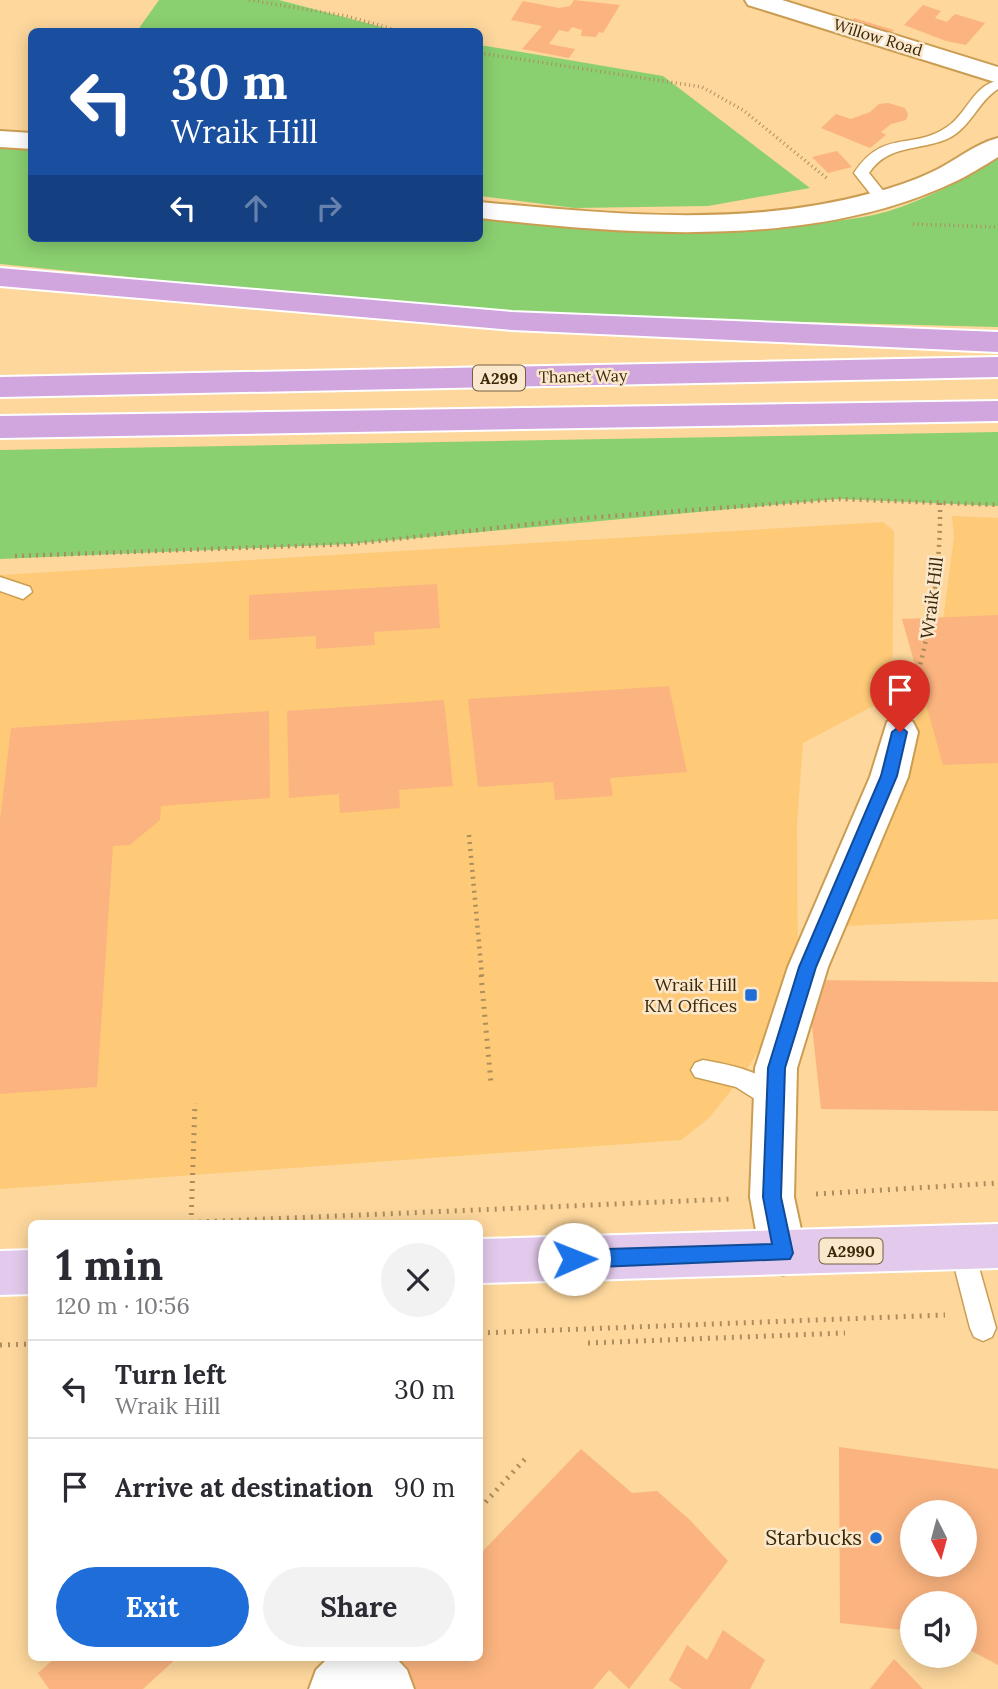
<!DOCTYPE html>
<meta charset="utf-8">
<style>
body{margin:0;font-family:Lora,serif;background:#f2f2f3;color:#2b2b33;height:100vh;display:flex;flex-direction:column;font-size:26px;white-space:nowrap}
*{box-sizing:border-box;margin:0}
p{font-size:23px;color:#7c7c81}
.icon{flex:none;width:38px;height:38px;fill:none;stroke:currentColor;stroke-width:2;stroke-linecap:round;stroke-linejoin:round}
.map{position:relative;flex:1;overflow:hidden}
.sheet{position:absolute;left:28px;top:1220px;width:455px;height:441px;display:flex;flex-direction:column;background:#fff;border-radius:10px;box-shadow:0 4px 18px #0003}
.sheet>*{flex:none}
.hud{position:absolute;left:28px;top:28px;width:455px;height:214px;border-radius:10px;box-shadow:0 4px 18px #0003;background:#1a4fa0;color:#fff;overflow:hidden}
.needle{width:46px;rotate:174deg}
.tools{position:absolute;left:900px;top:1500px;display:grid;gap:14px}
.tools a{display:grid;place-items:center;width:77px;height:77px;border-radius:50%;background:#fff;box-shadow:0 4px 18px #0003;font-size:35px}
.pin{position:absolute;display:grid;place-items:center;width:60px;height:60px;color:#fff;margin:-72px -30px;border-radius:50% 50% 50% 0;rotate:-45deg;box-shadow:0 0 7px #0007}
.pin .icon{rotate:45deg}
.me{position:absolute;width:77px;margin:-38px;rotate:89deg;stroke-linejoin:round;filter:drop-shadow(0 0 5px #0008)}
.turn{display:flex;align-items:center;gap:24px;height:147px;padding:0 28px;font-size:32px}
.turn .icon{width:91px;height:91px;stroke-width:2.5}
.turn b{display:block;font-size:49px;line-height:60px}
.lanes{display:flex;align-items:center;height:66px;padding:0 28px;background:#0003;justify-content:center;gap:35px;direction:ltr}
.lanes .off{opacity:.35}
.round{display:grid;place-items:center;flex:none;width:74px;height:74px;border-radius:37px;background:#f2f2f3}
.head{display:flex;align-items:center;justify-content:space-between;height:119px;padding:0 28px}
h1{font-size:42px;font-weight:700;line-height:52px}
.primary-button{display:flex;gap:14px;margin-top:auto;padding:14px 28px}
.primary-button a{flex:1;height:80px;border-radius:42px;background:#1e6dd8;color:#fff;font-size:28px;font-weight:700;line-height:80px;text-align:center}
.primary-button a+a{background:#f2f2f3;color:#2b2b33}
ul{padding:0;list-style:none}
li{display:flex;align-items:center;gap:21px;height:98px;padding:0 28px;border-top:2px solid #e1e1e2}
li div{flex:1}
li b{display:block;font-size:26px}
li em{font-style:normal}
.map>svg:first-child{display:block}
</style>
<div class="map">
<svg width="998" height="1689" viewBox="0 0 998 1689">
<rect width="100%" height="100%" fill="#fdd79c"/>
<path fill="#feca77" d="M952,516l46,2v401l-152,7 54,-141 11,-51 27,-76 16,-121z
M883,522l11,9 -2,165 -89,47 -6,81 1,166 -57,88 -32,40 -28,22 -681,49v-614z"/>
<path fill="#8ad070" d="M159,0h120l118,31h-260z
M480,45l183,31 147,112 -102,18 -134,2 -94,-12z
M0,148l31,2 1,88h448v-20c99,13 192,15 292,8 38,-3 80,-4 117,-15 40,-13 74,-31 109,-55v171l-439,-11 -223,-18 -336,-34z
M998,432v74l-159,-7 -488,45 -351,15v-109z"/>
<path fill="#fbb47f" fill-rule="evenodd" d="M574,0l46,5 -17,28 -4,-1 -3,5 -15,-1 1,-6 -10,-3 -4,5 -9,-2 -10,14 26,5 -6,9 -47,-9 20,-23 -31,-6 12,-19 36,7 11,-2z
M923,5l18,6 -6,7 12,4 8,-8 30,9 -19,22 -20,-4 -42,-16z
M854,18l40,12 -4,5 -41,-12z
M888,103l17,5 3,6 -2,6 -15,4 -10,8 5,3 -16,13 -49,-20 15,-14 15,5 19,-7 9,-8z
M837,151l15,16 -24,6 -16,-16z
M437,584l3,44 -66,4 1,13 -59,4v-13l-67,4v-45z
M998,615v148l-55,2 -41,-146z
M669,686l18,86 -77,6 3,18 -58,4 -2,-18 -75,5 -10,-88z
M444,700l9,86 -54,4 1,18 -60,5 -1,-19 -50,4 -2,-87z
M269,711l1,87 -109,8 -1,14 -30,25 -17,1 -16,241 -97,7v-274l11,-92z
M807,980l191,2v129l-177,-2z
M839,1447l159,22v196l-34,-18v-44h-52v28l-72,-8zM912,1512h52v52h-52z
M581,1449l51,44 25,-2 33,29 38,41 -99,128 -20,-19 -16,19h-178l-32,-32h97v-103z
M723,1630l42,30 -15,29h-68l-13,-9 18,-35 20,15z
M56,1657h122l-35,32h-94l-11,-16z
M894,1659l29,30h-53z"/>
<g fill="none" stroke-linecap="round" stroke-linejoin="round">
<g stroke="#cb9d52" stroke-width="3">
<path id="lane" d="M998,81v8c-20,12 -27,39 -51,50 -28,12 -59,5 -78,34l20,25 -3,3h-10l-22,-28c30,-45 58,-22 93,-46 20,-13 27,-43 51,-46z
M0,577l30,10 2,5 -9,7 -23,-8z
M703,1060c27,5 70,12 83,40l-4,8 -8,3 -38,-24 -41,-10 -4,-7 4,-7z
M961,1234l9,4 3,8 23,82 -4,9 -9,4 -9,-4 -4,-9 -21,-82 3,-8z"/>
</g>
<g stroke="#cb9d52" stroke-width="4">
<path id="street" d="M745,0h37l216,67v16l-250,-78z
M0,131l32,2v16l-32,-2z
M998,138v19c-15,9 -30,19 -46,26 -140,66 -323,52 -472,35v-16c129,12 265,26 392,-9 20,-5 41,-12 60,-21 22,-10 42,-28 66,-34z
M900,718l13,4 5,10 -10,45 -80,190 -31,101 -3,129 12,56 -7,16 -16,6 -16,-6 -7,-16 -10,-56 5,-129 33,-101 82,-190 17,-55z
M329,1657h66l12,13 7,19h-105l7,-19z"/>
</g>
<g stroke="#fff" stroke-width="4">
<path id="primary" d="M998,1224v44l-518,15v-44z
M32,1250v44l-32,1v-44z"/>
</g>
<g stroke="#fff" stroke-width="4">
<path id="highway" d="M0,268l512,44 486,20v20l-486,-22 -512,-44z
M998,357v20l-998,20v-20z
M998,401v20l-998,17v-22z"/>
</g>
<path stroke="#ac8e5e" stroke-width="3.5" stroke-dasharray="1 3.5" stroke-linecap="butt" d="M249,0l97,16 57,16
M480,53l222,34 41,23 86,70
M913,224l85,3"/>
<path stroke="#ac8e5e" stroke-width="4.5" stroke-dasharray="2 5" stroke-linecap="butt" d="M15,556l336,-12 235,-26 253,-19 159,6
M911,698c19,-64 30,-128 29,-195
M469,835l13,141"/>
<path stroke="#ac8e5e" stroke-width="5" stroke-dasharray="2 6" stroke-linecap="butt" d="M481,975l10,108
M816,1194l182,-11
M175,1223l555,-24
M191,1223l4,-120
M480,1333l465,-18
M588,1343l257,-10
M0,1345l32,-1
M480,1508l45,-49"/>
<use href="#lane" fill="#fff" fill-rule="evenodd"/>
<use href="#street" fill="#fff" fill-rule="evenodd"/>
<use href="#primary" fill="#e3caec" fill-rule="evenodd"/>
<use href="#highway" fill="#d1a6df" fill-rule="evenodd"/>
</g>
<path fill="#1a73e8" stroke="#114b97" stroke-width="2" d="M900,726l7,6 -10,44 -81,191 -31,101 -4,129 12,56 -3,6 -216,9 -6,-3 -3,-6 3,-7 6,-2 198,-6 -9,-47 5,-129 31,-101 82,-191 11,-44z"/>
<g fill="#1e6dd8" stroke="#fbe7cb" stroke-width="2.5">
<rect x="744" y="988" width="14" height="14" rx="3.5"/>
<circle cx="876" cy="1538" r="7"/>
</g>
<g text-anchor="middle" stroke-width="5" stroke-linejoin="round" paint-order="stroke">
<g font-size="16" fill="#3b2808" stroke="#fbe7cb">
<text transform="translate(878 37) rotate(17)" y="6">Willow Road</text>
<text transform="translate(583 376) rotate(-1)" y="6">Thanet Way</text>
</g>
<g fill="#fbe7cb" stroke="#756142" stroke-width="2">
<rect x="473" y="365.5" width="52" height="25" rx="5"/>
<rect x="819.5" y="1238.5" width="63" height="25" rx="5"/>
</g>
<g font-size="16" font-weight="bold" fill="#3b2808">
<text x="499" y="384">A299</text>
<text x="851" y="1257">A2990</text>
</g>
<g font-size="18" fill="#3b2808" stroke="#fbe7cb">
<text transform="translate(932 598) rotate(-83)" y="6">Wraik Hill</text>
</g>
<g font-size="18" fill="#3b2808" stroke="#fbe7cb" text-anchor="end">
<text x="737" y="991">Wraik Hill<tspan x="737" dy="21">KM Offices</tspan></text>
</g>
<g font-size="21" fill="#3b2808" stroke="#fbe7cb" text-anchor="end">
<text x="862" y="1545">Starbucks</text>
</g>
</g>
</svg>
<div class="tools">
<a><svg class="needle" viewBox="-14 -14 28 28"><path d="M0-13l5 13h-10z" fill="#e53935"/><path d="M0 13l5-13h-10z" fill="#7c7c81"/></svg></a>
<a><svg class="icon" aria-label="sound" viewBox="0 0 24 24"><path d="M4 9h4l5-4v14l-5-4H4zM17 9q2 3 0 6"/></svg></a>
</div>
<div class="pin" style="left:900px;top:732px;background:#d93025"><svg class="icon" aria-label="arrive" viewBox="0 0 24 24"><path d="M6 21V4h12l-3 4 3 4H6"/></svg></div>
<svg class="me" style="left:574px;top:1259px" viewBox="-20 -20 40 40"><circle r="19" fill="#fff"/><path d="M0-13L10 11 0 6-10 11z" fill="#1a73e8"/></svg>
<div class="hud">
<div class="turn"><svg class="icon" aria-label="left" viewBox="0 0 24 24"><path d="M17 20v-9H6M10 6l-5 5 5 5"/></svg><div><b>30 m</b>Wraik Hill</div></div>
<div class="lanes"><svg class="icon" aria-label="left" viewBox="0 0 24 24"><path d="M17 20v-9H6M10 6l-5 5 5 5"/></svg><svg class="icon off" aria-label="ahead" viewBox="0 0 24 24"><path d="M12 20V5M6 11l6-6 6 6"/></svg><svg class="icon off" aria-label="right" viewBox="0 0 24 24"><path d="M7 20v-9h11M14 6l5 5-5 5"/></svg></div>
</div>
<section class="sheet">
<div class="head"><div><h1>1 min</h1><p>120 m · 10:56</p></div><a class="round"><svg class="icon" aria-label="close" viewBox="0 0 24 24"><path d="M6 6l12 12M18 6L6 18"/></svg></a></div>
<ul>
<li><svg class="icon" aria-label="left" viewBox="0 0 24 24"><path d="M17 20v-9H6M10 6l-5 5 5 5"/></svg><div><b>Turn left</b><p>Wraik Hill</p></div><em>30 m</em></li>
<li><svg class="icon" aria-label="arrive" viewBox="0 0 24 24"><path d="M6 21V4h12l-3 4 3 4H6"/></svg><div><b>Arrive at destination</b></div><em>90 m</em></li>
</ul>
<div class="primary-button"><a>Exit</a><a>Share</a></div>
</section>
</div>
